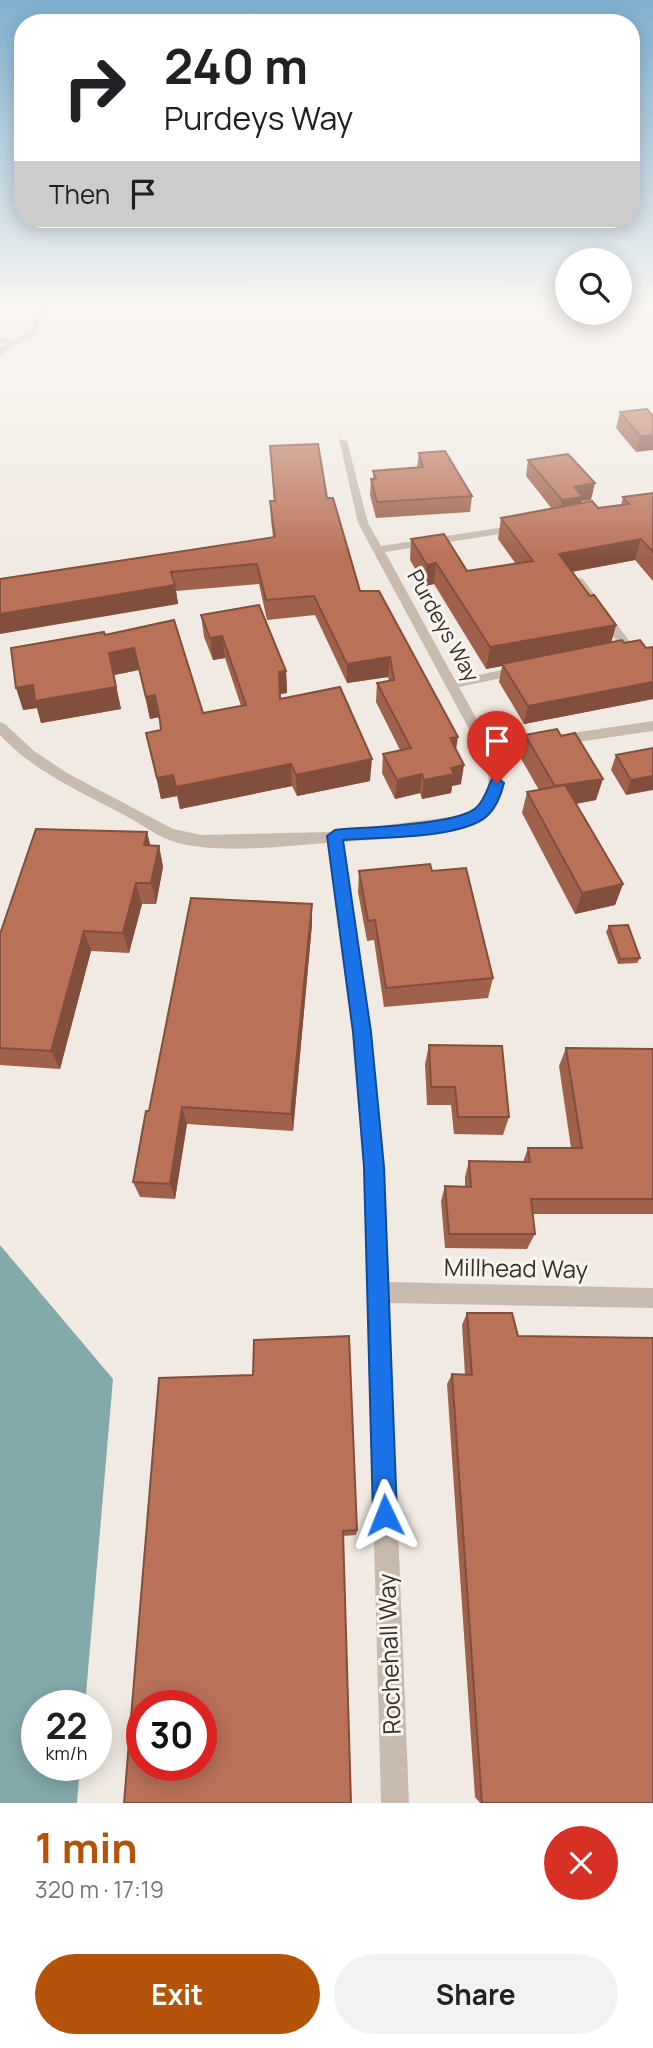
<!DOCTYPE html>
<meta charset="utf-8">
<style>
body{margin:0;font-family:Manrope,sans-serif;background:#f2f2f2;color:#202124;height:100vh;display:flex;flex-direction:column;font-size:26px;white-space:nowrap}
*{box-sizing:border-box;margin:0}
p{font-size:23px;color:#757577}
.icon{flex:none;width:38px;height:38px;fill:none;stroke:currentColor;stroke-width:2;stroke-linecap:round;stroke-linejoin:round}
.map{position:relative;height:1803px;overflow:hidden}
.drawer{display:flex;flex-direction:column;background:#fff;flex:1}
.drawer>*{flex:none}
.top-card{position:absolute;left:14px;top:14px;width:626px;height:214px;border-radius:28px;box-shadow:0 4px 18px #0003;background:#fff;color:#202124;overflow:hidden}
.controls{position:absolute;left:555px;top:248px;display:grid;gap:14px}
.controls a{display:grid;place-items:center;width:77px;height:77px;border-radius:50%;background:#fff;box-shadow:0 4px 18px #0003;font-size:35px}
.speed{position:absolute;left:21px;top:1690px;display:flex;gap:14px;font-size:35px;font-weight:700;text-align:center}
.speed>*{display:grid;place-content:center;width:91px;height:91px;border-radius:50%;background:#fff;box-shadow:0 4px 18px #0003;line-height:1}
.speed small{font-size:18px;font-weight:400}
.speed .limit{border:10px solid #d22;background:#fff;color:#111}
.pin{position:absolute;display:grid;place-items:center;width:60px;height:60px;color:#fff;margin:-72px -30px;border-radius:50% 50% 50% 0;rotate:-45deg;box-shadow:0 0 7px #0007}
.pin .icon{rotate:45deg}
.me{position:absolute;width:77px;margin:-38px;rotate:358deg;stroke-linejoin:round;filter:drop-shadow(0 0 5px #0008)}
.turn{display:flex;align-items:center;gap:24px;height:147px;padding:0 35px;font-size:32px}
.turn .icon{width:91px;height:91px;stroke-width:2.5}
.turn b{display:block;font-size:49px;line-height:60px}
.then{display:flex;align-items:center;height:66px;padding:0 35px;background:#0003;gap:14px;font-size:26px}
.round{display:grid;place-items:center;flex:none;width:74px;height:74px;border-radius:37px;background:#f2f2f2}
.headline{display:flex;align-items:center;justify-content:space-between;height:119px;padding:0 35px}
h1{font-size:42px;font-weight:700;line-height:52px;color:#b45309}
.button{display:flex;gap:14px;margin-top:auto;padding:14px 35px}
.button a{flex:1;height:80px;border-radius:42px;background:#b45309;color:#fff;font-size:28px;font-weight:700;line-height:80px;text-align:center}
.button a+a{background:#f2f2f2;color:#202124}
.map>svg:first-child{display:block}
</style>
<div class="map">
<svg width="653" height="1803" viewBox="0 0 653 1803">
<rect width="100%" height="100%" fill="#f1eae2"/>
<path fill="#84a9ab" d="M0,1245l113,134 -28,327h-48v60h43l-3,37h-77z"/>
<g fill="none" stroke-linecap="round" stroke-linejoin="round">
<path fill="#c8bbae" fill-rule="evenodd" d="M0,337l22,6 -4,3 -18,-3z
M339,439l8,2 21,82 13,23 138,-21 5,3 -5,3 -134,21 70,128 66,-14 6,4 -6,4 -62,13 32,58 162,-24v10l-157,23c10,18 10,50 -10,63 -29,19 -107,22 -143,25l28,190 13,135 4,115 265,6v20l-264,-5 20,500h-28l-17,-636 -11,-135 -25,-189c-45,3 -105,11 -150,0 -19,-5 -35,-18 -52,-27 -44,-24 -91,-43 -126,-81v-13l5,2 29,27 33,22 106,56 29,6 129,-3 128,-16 16,-6 8,-9 5,-15 1,-20 -131,-243z
M579,578l4,1 50,67v6l-22,3v-6l10,-2 -48,-66z"/>
<path fill="#c8bbae" fill-rule="evenodd" d="M44,307h8l-18,28 -34,20v-7l28,-17z"/>
</g>
<path fill="#9f614c" d="M620,412l33,4 -17,36 -20,-24z
M270,446l57,52 33,93 96,158 5,35 -9,2 -1,7 -29,6 -2,-6 -25,6 -13,-26 1,-19 17,-4 -24,-48 1,-19 12,-2 -1,-4 -41,6 -32,-68 -48,5 -8,-36 -83,7 2,13 -178,-25 273,-42 -2,-17 -1,-19h4z
M419,453l53,43 -2,16 -94,6 -6,-23 1,-16h2v-8l44,-3z
M528,460l63,40 -9,1v2l16,5 23,-3 2,-8 30,-4v88l-18,-21 -63,12 18,24 26,29 -5,18h13l22,5 7,-1v52l-129,25 -25,-42 3,-16 -16,3 -52,-85 -9,2 -15,-26 1,-21 56,32 49,-7 -18,-25 3,-21 51,-9 -26,-33z
M201,615l85,56 1,22 -7,1v5l90,82 -73,15 -5,-10 -112,23 -3,-13 -16,3 -15,-66 15,-3 -2,-13 -9,2 -11,-49 -25,5 7,34 -80,14 -4,-15 -14,2 82,-75 98,78 38,-7 -16,-48 -12,2 -9,-23z
M525,735l36,1 35,64 -20,4 47,80 -8,21 -40,9 -53,-101 5,-21 12,-2 -19,-33z
M653,748l-27,47 -15,-25 5,-15z
M147,832l3,13 9,1 4,21 -7,37h-14l-13,49 -38,-2 -31,118 -60,-4v-131z
M359,871h73l61,107 -5,20 -104,9 -10,-67 -7,1 -9,-49z
M312,924l-19,207 -106,-7 -12,75 -35,-2 -7,-15 16,-71z
M609,926l31,32 -3,5 -19,1 -12,-32z
M429,1045l80,72 -6,18 -49,-1 -3,-29h-24l-2,-41z
M566,1048l87,1v165h-121l3,20 -8,15 -82,-1 -4,-47 4,-15 20,1v-10l4,-16 54,1 5,-14h43l-12,-82z
M467,1313l51,23 135,467h-173l-5,-6 -28,-413 5,-10 13,1 -3,-50z
M159,1378l198,152 -1,5 -13,1z"/>
<path fill="#824f3e" d="M653,435v15l-17,2 4,-16z
M595,483l-4,17 -9,1 -3,12 -20,3 3,-16 12,-13z
M641,539l-6,21 -81,15 5,-21z
M436,563l-2,21 -9,2 2,-21z
M175,585l3,19 -178,30v-20z
M616,625l-6,22 -108,17v2l-16,3 4,-22z
M222,636l3,22 -12,2 -3,-22z
M134,648l5,22 -25,5 -5,-22z
M390,657l-2,20 -41,6v-19z
M286,671l1,22 -7,1 -1,-22z
M653,682v17l-129,25 4,-18z
M33,685l83,2 5,22 -80,14 -4,-15 -14,2 -7,-22z
M155,695l4,22 -9,2 -4,-22z
M458,737l-3,19 -5,-18z
M372,759l-2,22 -73,15 -1,-21z
M291,764l1,22 -112,23 -4,-22z
M464,765l-3,19 -9,2 -1,7 -29,6 2,-19 27,-12z
M422,774l-2,19 -25,6 2,-19z
M173,775l4,21 -16,3 -4,-21z
M653,776v14l-27,5 5,-15z
M603,779l-7,21 -46,8 5,-22z
M147,832l5,21 -8,-8z
M159,846l4,21 -7,37 -5,-21z
M136,883l6,21 -13,49 -6,-20z
M623,884l-8,21 -40,9 7,-21z
M312,904v20l-19,207 -2,-17z
M84,931l7,20 -31,118 -9,-18z
M182,1107l5,17 -12,75 -5,-15z"/>
<path fill="#b97158" stroke="#824f3e" stroke-width="2" fill-rule="evenodd" d="M647,409l6,7v19l-13,1 -20,-24z
M318,444l9,54h6l27,93h19l79,146 -8,1 14,27 -13,3 3,6 -30,6 -2,-6 -25,6 -14,-26 28,-6 -34,-65 17,-3 -4,-23 -43,7 -33,-68 -48,4 -9,-36 -86,8 4,13 -175,29v-35l275,-42 -5,-36h5l-5,-55z
M445,451l27,45 -95,6 -6,-23h5l-3,-8 50,-4 -4,-14z
M568,454l27,29 -21,4 9,10 -21,3 -34,-40z
M653,493v59l-12,-13 -82,15 31,42 4,-1 22,30 -126,22 -54,-84 -9,2 -16,-26 33,-5 23,37 66,-10 -32,-43 91,-17 6,7 31,-4 -6,-7z
M259,605l27,66 -7,1 1,27 60,-12 32,72 -76,16 -5,-11 -115,23 -3,-12 -16,3 -11,-45 15,-3 -1,-9 -5,-26 -9,2 -12,-49 -25,5 7,34 -81,14 -2,-16 -17,3 -5,-40 93,-16 1,3 69,-15 29,93 43,-8 -24,-69 -12,2 -9,-23z
M622,640l2,3 16,-3 6,8 7,-1v35l-125,24 -26,-42z
M557,729l4,7 14,-3 28,46 -48,7 -30,-51z
M653,748v28l-22,4 -15,-25z
M565,785l58,99 -41,9 -55,-101z
M36,829l111,3 -3,13 15,1 -8,37h-15l-13,50 -39,-2 -33,120 -51,-3v-114z
M430,864l2,7 34,-3 27,110 -107,10 -11,-68 -7,1 -9,-50z
M191,898l121,6 -21,210 -109,-7 -12,77 -37,-2 13,-71h3z
M628,925l12,33 -20,1 -11,-33z
M429,1045l73,1 7,71h-51l-3,-30h-24z
M566,1048l87,1v150h-122l4,35h-86l-4,-48 26,1 -2,-26 61,1 -2,-14h54z
M467,1313h45l6,23 135,2v465h-171l-30,-429 20,1z
M349,1336l8,194 -14,1 8,272h-227l35,-425 94,-3 1,-35zM142,1706h59v60h-59z"/>
<linearGradient id="sky" x2="0" y2="1"><stop stop-color="#80b0d0"/><stop offset="0.55" stop-color="#f9f6f2"/><stop offset="1" stop-color="#f9f6f2" stop-opacity="0"/></linearGradient>
<rect width="653" height="559" fill="url(#sky)"/>
<path fill="#1a73e8" stroke="#114b97" stroke-width="2" d="M497,778l7,5c-3,12 -7,24 -17,33 -25,23 -110,21 -144,24l28,192 13,135 13,348 -4,9 -8,3 -8,-3 -4,-9 -9,-348 -11,-135 -26,-196 8,-6c28,-3 125,-5 142,-23 8,-8 10,-18 15,-28z"/>
<g text-anchor="middle" stroke-width="6" stroke-linejoin="round" paint-order="stroke">
<g font-size="21" fill="#38302c" stroke="#f9f4ee">
<text transform="translate(443 626) rotate(61)" y="7">Purdeys Way</text>
</g>
<g font-size="24" fill="#38302c" stroke="#f9f4ee">
<text transform="translate(516 1269) rotate(1)" y="8">Millhead Way</text>
<text transform="translate(390 1654) rotate(-92)" y="8">Rochehall Way</text>
</g>
</g>
</svg>
<div class="controls">
<a><svg class="icon" aria-label="search" viewBox="0 0 24 24"><circle cx="10" cy="10" r="6"/><path d="M15 15l6 6"/></svg></a>
</div>
<div class="speed"><div>22<small>km/h</small></div><div class="limit">30</div></div>
<div class="pin" style="left:497px;top:783px;background:#d93025"><svg class="icon" aria-label="arrive" viewBox="0 0 24 24"><path d="M6 21V4h12l-3 4 3 4H6"/></svg></div>
<svg class="me" style="left:385px;top:1515px" viewBox="-20 -20 40 40"><path d="M0-17L14 15 0 8-14 15z" fill="#1a73e8" stroke="#fff" stroke-width="4"/></svg>
<div class="top-card">
<div class="turn"><svg class="icon" aria-label="right" viewBox="0 0 24 24"><path d="M7 20v-9h11M14 6l5 5-5 5"/></svg><div><b>240 m</b>Purdeys Way</div></div>
<div class="then">Then<svg class="icon" aria-label="arrive" viewBox="0 0 24 24"><path d="M6 21V4h12l-3 4 3 4H6"/></svg></div>
</div>
</div>
<section class="drawer">
<div class="headline"><div><h1>1 min</h1><p>320 m · 17:19</p></div><a class="round" style="background:#d93025;color:#fff"><svg class="icon" aria-label="close" viewBox="0 0 24 24"><path d="M6 6l12 12M18 6L6 18"/></svg></a></div>
<div class="button"><a>Exit</a><a>Share</a></div>
</section>
